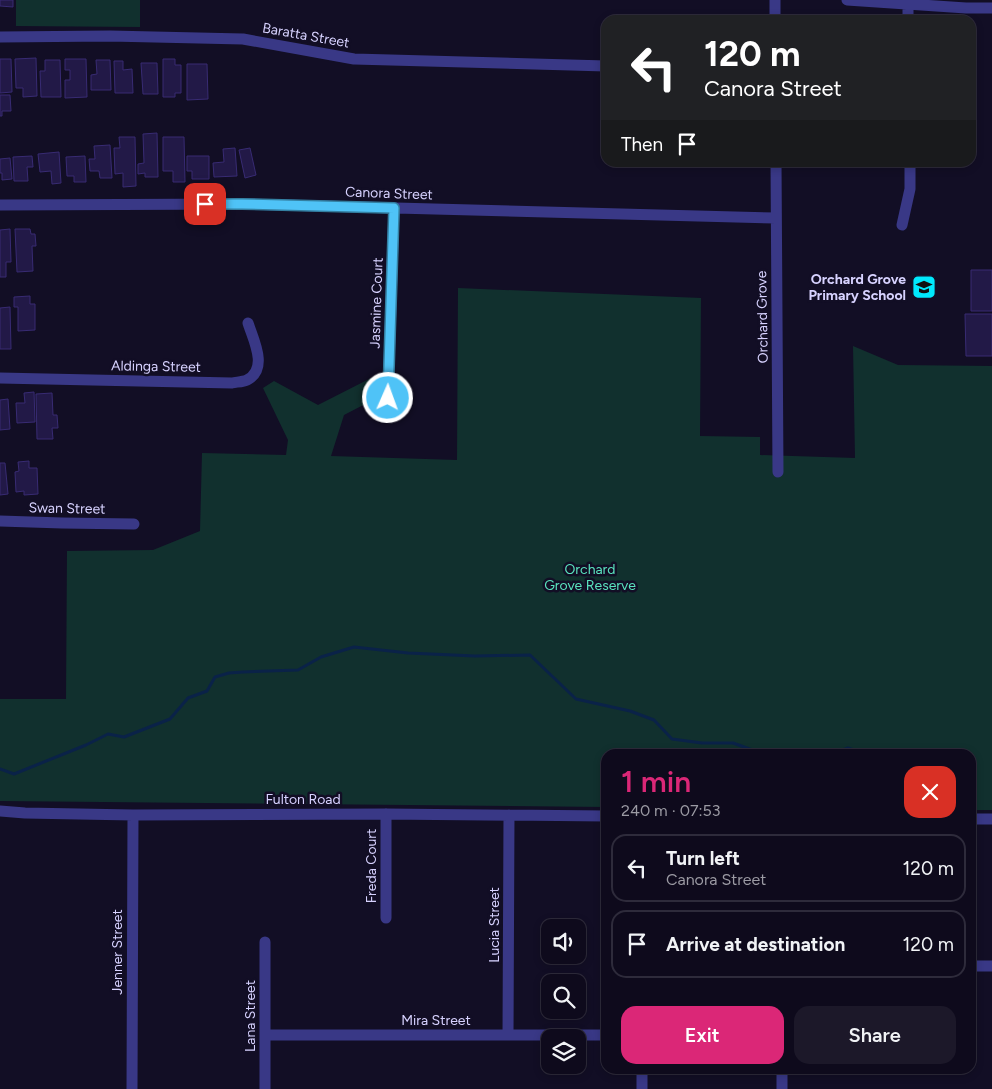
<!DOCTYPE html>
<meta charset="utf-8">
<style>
body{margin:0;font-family:Figtree,sans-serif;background:#1c1829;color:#f1f3f6;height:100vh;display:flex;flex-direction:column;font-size:19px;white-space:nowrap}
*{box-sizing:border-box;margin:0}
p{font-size:16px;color:#9b9aa3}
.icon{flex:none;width:28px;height:28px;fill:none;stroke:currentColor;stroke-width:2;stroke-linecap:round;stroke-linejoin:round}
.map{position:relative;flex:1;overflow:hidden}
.drawer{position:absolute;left:601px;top:749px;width:375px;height:325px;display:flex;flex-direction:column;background:#0e0a1c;border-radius:15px;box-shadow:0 2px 8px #0003,0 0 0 1px #2e2b3b}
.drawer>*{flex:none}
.guide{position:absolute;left:601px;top:15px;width:375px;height:152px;border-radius:15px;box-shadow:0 2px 8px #0003,0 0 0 1px #2e2b3b;background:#202124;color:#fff;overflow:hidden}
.controls{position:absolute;left:541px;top:919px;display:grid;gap:10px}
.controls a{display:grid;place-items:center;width:45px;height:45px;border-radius:10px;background:#0e0a1c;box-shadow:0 2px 8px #0003,0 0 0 1px #2e2b3b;font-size:25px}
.pin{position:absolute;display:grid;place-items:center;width:42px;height:42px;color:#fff;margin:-21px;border-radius:10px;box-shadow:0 2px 8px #0006}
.me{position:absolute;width:55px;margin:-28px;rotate:2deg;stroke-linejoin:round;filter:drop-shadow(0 0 4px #0008)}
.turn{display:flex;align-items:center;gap:18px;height:105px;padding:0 20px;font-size:22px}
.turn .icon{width:65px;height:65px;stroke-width:2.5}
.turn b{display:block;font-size:35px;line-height:42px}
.then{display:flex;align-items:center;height:48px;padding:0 20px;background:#0003;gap:10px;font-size:19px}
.round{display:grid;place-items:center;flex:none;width:52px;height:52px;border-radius:15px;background:#1c1829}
.overview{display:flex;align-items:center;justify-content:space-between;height:85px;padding:0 20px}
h1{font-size:30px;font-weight:600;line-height:38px;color:#db2777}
.action{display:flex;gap:10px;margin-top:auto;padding:10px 20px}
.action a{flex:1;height:58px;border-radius:15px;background:#db2777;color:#fff;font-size:20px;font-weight:600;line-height:58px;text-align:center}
.action a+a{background:#1c1829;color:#f1f3f6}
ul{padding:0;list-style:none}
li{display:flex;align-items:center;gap:15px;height:68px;margin:0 10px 8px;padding:0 10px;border:2px solid #2e2b3b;border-radius:15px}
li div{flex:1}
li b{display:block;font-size:19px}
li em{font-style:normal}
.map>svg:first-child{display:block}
</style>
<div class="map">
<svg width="992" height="1089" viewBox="0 0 992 1089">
<rect width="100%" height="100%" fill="#120e25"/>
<path fill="#11302e" d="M16,0h124v27l-124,-1z
M458,288l243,10 -1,138 60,1v18l95,3 -2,-112 45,19 94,1v444h-21v-56h-365v53l-606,-6v-102h66l1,-148 86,-1 47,-19 2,-78 84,2 2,-15 -25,-52 11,-7 44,24 55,-28 -2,24 -27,14 -13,41 126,4z"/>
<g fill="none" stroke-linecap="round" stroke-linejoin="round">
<path stroke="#0a2248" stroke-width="3" d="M832,754l16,-6 17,6
M0,769l14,5 72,-29 22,-11 16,3 46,-18 18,-21 19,-7 8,-14 14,-4 14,-1 55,-2 23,-13 33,-10 54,6 67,3 55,-1 46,44 54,12 24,9 18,19 30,4h31l31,11"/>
</g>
<path fill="#221947" stroke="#382b73" d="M0,0h13v7l-13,-1z
M36,58l1,38 -14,1v-9h-7l-1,-29z
M0,59h11l1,33 -12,1z
M65,59h21l1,38 -22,1v-18h5v-10h-5z
M163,59h12v6h6v28h-6v4h-12z
M45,60h15l1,37h-20l-1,-26h5z
M96,60h14l1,30h-20v-15l6,-1z
M114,61h9v9l9,-1 1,24h-18z
M141,63h16l1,31h-15z
M187,64h20l1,35 -21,1z
M0,95h10l1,16h-9v5h-2z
M157,133l1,44h-13v-4l-7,1v-10l6,-1 -1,-29z
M119,137h16l1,49 -13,1v-14l-8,1 -1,-26h6z
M163,137h21l1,45h-12v-11h-10z
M110,145l2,33h-12l-1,-7h-9l-1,-12h6l-1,-13z
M235,148l2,28 -23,1 -1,-14 11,-1 -1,-13z
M250,148l6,27 -11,3 -6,-28z
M59,152l2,31 -9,1 -1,-13 -11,1 -2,-18z
M32,156l1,11h-6l1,14h-14l-1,-24z
M85,156l1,26h-12v-6h-7l-1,-19z
M187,156h22v23h-17v-8h-5z
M10,158l2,21 -10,1v-7h-2v-14z
M10,229l1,33h-5v15h-6v-47z
M15,229h15l1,5h4l1,12h-4l1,25 -16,1z
M971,270h21v41h-21z
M30,296v8h5v26l-17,1v-24h-4v-10z
M10,307l1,42h-11v-41z
M965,314h27v42h-26z
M34,392l1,30 -18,1 -1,-20h9l-1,-10z
M52,393l1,22h4l1,13h-6l1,11h-16l-1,-45z
M8,399l2,30 -10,1v-30z
M29,461v7h8l1,26 -14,1v-4l-8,1 -1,-20 4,-1 -1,-9z
M0,463h5l3,31 -8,1z"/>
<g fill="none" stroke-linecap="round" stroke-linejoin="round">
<path stroke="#393886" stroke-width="11" d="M847,0l119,8h26
M908,4v16
M775,20v-20
M0,37l110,-1 133,3 111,20 252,7
M776,162l2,310
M0,205l242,-1 534,14
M902,225l8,-36v-27
M0,378l232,5c4,-1 11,-1 15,-3 22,-11 6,-41 1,-57
M388,398l6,-190
M0,521l62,2 72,1
M0,811l25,2 108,2 253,-1 220,2
M386,814v104
M971,819h21
M971,966h21
M265,1035h341
M508,1035l1,-220
M642,1069v20
M132,1089l1,-274
M265,1089v-147
M782,1089v-20"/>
</g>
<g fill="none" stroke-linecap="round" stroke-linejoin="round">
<g stroke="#337fa1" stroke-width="12">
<path id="route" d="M205,204h37l152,4 -6,190"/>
</g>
<use href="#route" stroke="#4fc3f7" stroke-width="9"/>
</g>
<defs>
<g id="school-square" transform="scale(1.25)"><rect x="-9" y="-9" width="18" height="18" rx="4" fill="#00e9fd" stroke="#120e25"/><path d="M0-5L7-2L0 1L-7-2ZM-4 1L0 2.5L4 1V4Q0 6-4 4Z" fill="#111"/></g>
</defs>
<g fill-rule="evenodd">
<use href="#school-square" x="924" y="287"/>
</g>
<g text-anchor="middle" stroke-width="5" stroke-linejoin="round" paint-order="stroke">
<g font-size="14" fill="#d7d2ff" stroke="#120e25">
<text transform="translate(306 35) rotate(10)" y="5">Baratta Street</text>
<text transform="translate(389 193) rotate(2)" y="5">Canora Street</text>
<text transform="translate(376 303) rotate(-88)" y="5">Jasmine Court</text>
<text transform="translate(762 317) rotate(-91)" y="5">Orchard Grove</text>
<text transform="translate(156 366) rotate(1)" y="5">Aldinga Street</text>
<text transform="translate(67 508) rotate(1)" y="5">Swan Street</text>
<text x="303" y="804">Fulton Road</text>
<text transform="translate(371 866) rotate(-90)" y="5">Freda Court</text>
<text transform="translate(494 925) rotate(-90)" y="5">Lucia Street</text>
<text transform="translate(117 952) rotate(-90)" y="5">Jenner Street</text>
<text transform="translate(250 1016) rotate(-90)" y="5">Lana Street</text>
<text x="436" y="1025">Mira Street</text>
</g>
<g font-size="14" font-weight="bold" fill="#d7d2ff" stroke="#120e25" text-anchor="end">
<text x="906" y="284">Orchard Grove<tspan x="906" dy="16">Primary School</tspan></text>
</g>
<g font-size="14" fill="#5ae3be" stroke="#120e25">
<text x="590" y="574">Orchard<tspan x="590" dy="16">Grove Reserve</tspan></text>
</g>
</g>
</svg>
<div class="controls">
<a><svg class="icon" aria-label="sound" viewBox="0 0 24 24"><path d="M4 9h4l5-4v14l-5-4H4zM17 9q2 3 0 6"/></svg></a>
<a><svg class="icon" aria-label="search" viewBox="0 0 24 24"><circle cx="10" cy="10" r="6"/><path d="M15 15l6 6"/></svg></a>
<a><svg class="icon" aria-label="layers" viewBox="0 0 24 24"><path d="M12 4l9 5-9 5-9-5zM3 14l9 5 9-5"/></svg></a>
</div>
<div class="pin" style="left:205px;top:204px;background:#d93025"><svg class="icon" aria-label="arrive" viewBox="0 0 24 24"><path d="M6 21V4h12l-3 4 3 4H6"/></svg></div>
<svg class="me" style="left:388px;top:398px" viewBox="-20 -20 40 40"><circle r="17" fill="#4fc3f7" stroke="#fff" stroke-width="3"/><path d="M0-11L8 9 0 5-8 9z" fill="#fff"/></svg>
<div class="guide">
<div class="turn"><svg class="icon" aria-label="left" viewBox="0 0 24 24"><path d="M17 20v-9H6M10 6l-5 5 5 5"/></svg><div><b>120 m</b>Canora Street</div></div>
<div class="then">Then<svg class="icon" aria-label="arrive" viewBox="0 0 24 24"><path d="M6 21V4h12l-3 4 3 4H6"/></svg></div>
</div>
<section class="drawer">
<div class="overview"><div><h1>1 min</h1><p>240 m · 07:53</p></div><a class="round" style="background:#d93025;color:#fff"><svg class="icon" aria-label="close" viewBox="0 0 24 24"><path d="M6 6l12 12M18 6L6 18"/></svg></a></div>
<ul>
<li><svg class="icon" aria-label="left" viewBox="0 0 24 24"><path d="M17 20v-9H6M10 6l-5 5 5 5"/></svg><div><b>Turn left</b><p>Canora Street</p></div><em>120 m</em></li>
<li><svg class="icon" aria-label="arrive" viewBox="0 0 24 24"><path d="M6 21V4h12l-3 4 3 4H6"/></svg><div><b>Arrive at destination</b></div><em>120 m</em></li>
</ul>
<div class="action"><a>Exit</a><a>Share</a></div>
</section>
</div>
